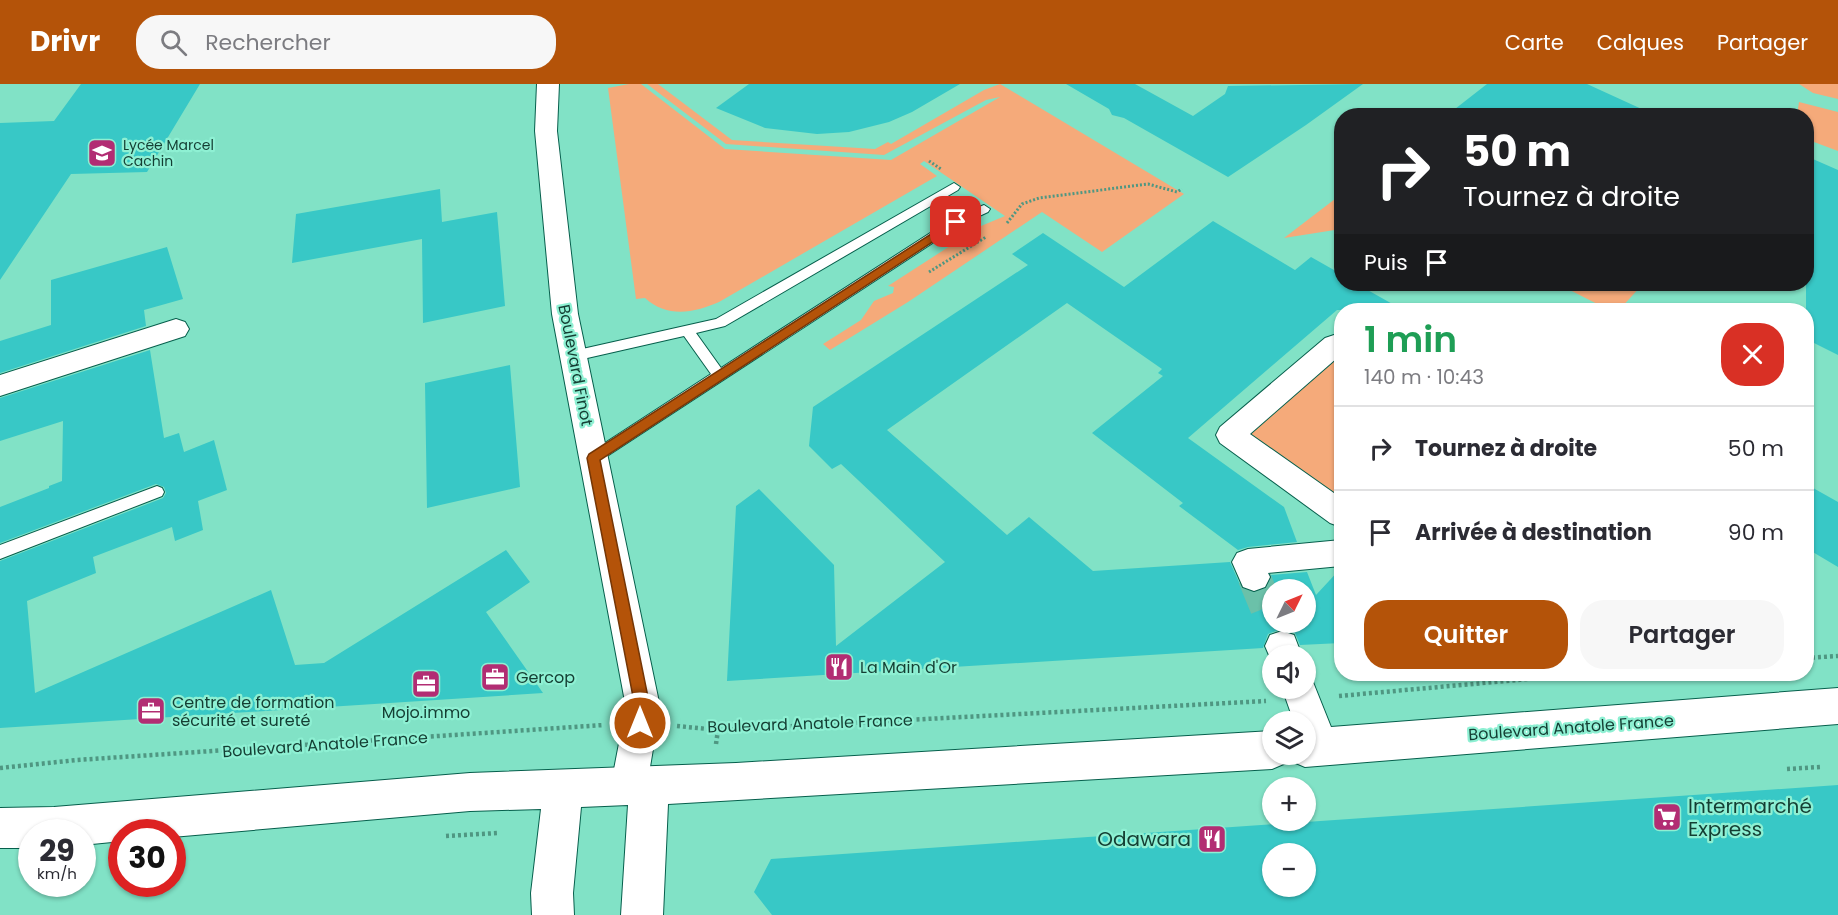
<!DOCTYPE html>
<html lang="fr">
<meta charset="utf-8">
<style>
body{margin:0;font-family:Poppins,sans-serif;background:#f7f7f7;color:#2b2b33;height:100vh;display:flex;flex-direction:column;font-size:22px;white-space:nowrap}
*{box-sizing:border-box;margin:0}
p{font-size:20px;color:#7c7c81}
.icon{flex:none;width:33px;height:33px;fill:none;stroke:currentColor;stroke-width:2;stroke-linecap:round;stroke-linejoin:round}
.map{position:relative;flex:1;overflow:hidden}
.details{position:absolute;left:1334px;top:219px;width:480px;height:378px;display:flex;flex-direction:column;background:#fff;border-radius:24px;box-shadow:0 2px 4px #0004}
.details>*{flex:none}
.banner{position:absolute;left:1334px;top:24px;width:480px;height:183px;border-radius:24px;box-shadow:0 2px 4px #0004;background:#202124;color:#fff;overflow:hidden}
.needle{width:39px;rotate:47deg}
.fabs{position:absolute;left:1262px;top:495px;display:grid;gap:12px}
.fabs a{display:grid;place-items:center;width:54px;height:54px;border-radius:50%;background:#fff;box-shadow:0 2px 4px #0004;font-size:30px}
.speed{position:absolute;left:18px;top:735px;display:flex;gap:12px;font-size:30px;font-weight:700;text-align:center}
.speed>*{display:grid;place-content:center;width:78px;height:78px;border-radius:50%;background:#fff;box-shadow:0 2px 4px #0004;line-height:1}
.speed small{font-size:15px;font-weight:400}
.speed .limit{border:9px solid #d22;background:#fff;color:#111}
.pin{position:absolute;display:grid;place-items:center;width:51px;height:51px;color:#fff;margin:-26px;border-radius:12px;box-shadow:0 3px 9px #0006}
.me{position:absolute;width:66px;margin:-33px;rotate:0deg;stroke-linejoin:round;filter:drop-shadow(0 0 4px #0008)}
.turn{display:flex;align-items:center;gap:21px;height:126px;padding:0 30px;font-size:27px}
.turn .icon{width:78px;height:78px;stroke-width:2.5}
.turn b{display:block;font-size:42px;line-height:51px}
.then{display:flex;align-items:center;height:57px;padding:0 30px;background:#0003;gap:12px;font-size:22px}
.round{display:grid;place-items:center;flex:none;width:63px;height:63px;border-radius:24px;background:#f7f7f7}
.head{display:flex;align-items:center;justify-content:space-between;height:102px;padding:0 30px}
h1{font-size:36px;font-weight:600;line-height:45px;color:#1e9e55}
.primary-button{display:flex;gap:12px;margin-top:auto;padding:12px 30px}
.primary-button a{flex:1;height:69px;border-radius:24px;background:#b45309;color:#fff;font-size:24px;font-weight:600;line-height:69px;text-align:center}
.primary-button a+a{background:#f7f7f7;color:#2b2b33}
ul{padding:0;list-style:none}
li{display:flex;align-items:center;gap:18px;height:84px;padding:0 30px;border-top:2px solid #e1e1e2}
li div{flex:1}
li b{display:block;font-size:22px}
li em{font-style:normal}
header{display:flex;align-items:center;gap:36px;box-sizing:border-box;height:84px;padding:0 30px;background:#b45309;color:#fff}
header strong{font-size:28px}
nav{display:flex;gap:33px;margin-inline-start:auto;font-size:21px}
.search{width:420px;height:54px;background:#f7f7f7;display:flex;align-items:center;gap:15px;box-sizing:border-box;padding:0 21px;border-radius:24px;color:#7c7c81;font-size:22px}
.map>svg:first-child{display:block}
</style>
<header>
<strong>Drivr</strong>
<div class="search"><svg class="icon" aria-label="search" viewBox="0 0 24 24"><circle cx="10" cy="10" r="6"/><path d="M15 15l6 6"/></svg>Rechercher</div>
<nav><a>Carte</a><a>Calques</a><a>Partager</a></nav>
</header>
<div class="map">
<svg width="1838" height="831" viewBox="0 0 1838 831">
<rect width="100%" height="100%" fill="#81e2c6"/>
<path fill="#f5aa7a" d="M629,0h12l84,65 166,11 109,-63 -14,3 -102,55 -158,-11 -79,-60h11l74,56 143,9 13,-7 3,2 93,-54 16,-6 184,110 -82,58 -60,-40 -134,90 -78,48 -7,-6 38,-24 13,-19 19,-8 1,-6 -6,-1 93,-60 24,-10 -81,-55 -4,3 17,12 -218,126c-25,11 -52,16 -74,-4l-9,1 -28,-211z
M1799,0h39v15l-25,-6z
M1799,18l39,10v39l-32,-12v-23l-9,-1z
M1341,110v35l-57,9 51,-39z
M1558,200h85l-24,26h-10z
M1341,265v165l-111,-79z"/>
<path fill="#38c8c6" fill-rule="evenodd" d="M81,0h119l-53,88 -76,2 -71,106v-157l54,-2z
M749,0h211l-48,28 -23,10 -40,10 -32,2 -52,-6 -49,-20z
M1066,0h69l58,32 32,-22 3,-8 135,-2 -57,41 -78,52 -104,-59 -12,-3 -3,-6z
M1487,0h100l70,32h-211z
M1806,72l32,14v185l-32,-16z
M440,105l2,33 55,-10 8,94 -82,17 -1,-84 -130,24 4,-49z
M1213,137l82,49 16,-13 30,17v10h16l46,26h-66l-149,128 96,69 13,35 -49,5 -10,3 -59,-44 4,-3 -91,-70 71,-57 -5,-3 4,-4 -95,-66 -180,127 120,105 22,-18 64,54 137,-9 12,27 13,4 12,-5 4,-13 36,-3 9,23 25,-27v75l-41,2 -5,-12 -14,-4 -13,5 -5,14 -536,33 9,-175 23,-17 75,76 2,81 109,-84 -104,-98 -9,5 -23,-23 4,-39 215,-142 -16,-11 31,-21 81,54zM1272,506h33v32h-33z
M167,163l16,52 -39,11 2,16 -146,47v-32l51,-16v-45z
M150,266l14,88 15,-5 5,19 30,-12 13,50 -29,11 5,29 -28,11 -3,-14 -79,30 3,16 -69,28 8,92 236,-103 24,75 29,-2 182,-113 24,32 -44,30 57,81 -543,35v-167l163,-63 3,-5 -2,-6 -8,-3 -156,59v-36l49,-19v-2l13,-5 1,-60 -63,20v-43z
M510,281l10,122 -93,21 -2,-125z
M1806,400l32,18v65l-32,-19z
M1838,701v130h-1066l-18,-23 17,-33zM1272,770h33v32h-33z"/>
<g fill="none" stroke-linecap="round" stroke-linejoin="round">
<path stroke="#6bc1a9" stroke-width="33" stroke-dasharray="33 16" stroke-linecap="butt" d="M1254,493l18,44"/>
<g stroke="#065f4c" stroke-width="2">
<path id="lane" d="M954,99l6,4 -2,3 -233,136 -29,7 25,35 231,-149 32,-14 6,4 -2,3 -28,13 -362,237h-10l-2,-4 2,-4 123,-80 -27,-38 -110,25 -5,-1 -2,-4 2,-4 147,-33z
M157,402l5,2 2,4 -2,4 -162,63v-14z"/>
</g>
<g stroke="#065f4c" stroke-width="2">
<path id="street" d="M537,0h22l-2,47 21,183 82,393 -13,78 -5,12 -13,6 -13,-6 -5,-12 15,-78 -74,-393 -17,-183z
M176,235l9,3 4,7 -4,7 -185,60v-21z
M1334,251l7,2v22l-4,-1 -87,76 91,64v29l-11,-4 -110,-80 -4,-8 4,-8 105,-89z
M1341,456v26l-73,7 2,4 -5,10 -11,4 -11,-4 -11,-25 5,-9 11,-4z
M1282,547l12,4 8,21h-30v6l-7,-16 5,-11z
M1305,591l6,2 28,70 -6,12 -12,5 -12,-5 -4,-8v-29h-11l-12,-34h23z"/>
</g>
<g stroke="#065f4c" stroke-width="2">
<path id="primary" d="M1838,604v36l-533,43 -14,-6 -2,-5 -3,7 -14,6 -604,35 -5,111h-42l7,-110 -47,2 -8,86 1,22h-42l-1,-22 10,-84 -71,2 -298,26v-5h-50v9l-40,4v-13h-50v16h-32v-40l54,-1 416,-34 266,-10 536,-32v23h33v-25z"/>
</g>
<path stroke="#4f9782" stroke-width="3" stroke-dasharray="2 2" stroke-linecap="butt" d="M929,77l12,8
M1007,139l15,-19 17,-6 109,-14 29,8 5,-3
M929,188l57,-35"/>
<path stroke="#4f9782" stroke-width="4.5" stroke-dasharray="3 3" stroke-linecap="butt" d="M1806,574l32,-2
M1339,612l245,-22
M677,642l41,4 548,-29
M716,660l2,-14
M0,684l77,-8 527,-35
M1787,685l33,-2
M446,752l52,-3"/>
<use href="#lane" fill="#fff" fill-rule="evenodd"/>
<use href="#street" fill="#fff" fill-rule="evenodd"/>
<use href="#primary" fill="#fff" fill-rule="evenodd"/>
</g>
<path fill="#b45309" stroke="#753606" stroke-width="1.5" d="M956,134l5,4 -1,2 -360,236 50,247 -5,21 -5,2 -6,-2 -2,-5 3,-16 -48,-249 2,-4z"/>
<defs>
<g id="school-square" transform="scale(1.5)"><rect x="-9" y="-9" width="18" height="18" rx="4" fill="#b22d73" stroke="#8ef0d3"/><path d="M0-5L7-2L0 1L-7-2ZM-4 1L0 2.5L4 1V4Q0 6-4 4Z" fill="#fff"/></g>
<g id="restaurant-square" transform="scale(1.5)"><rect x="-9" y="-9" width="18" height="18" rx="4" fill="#b22d73" stroke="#8ef0d3"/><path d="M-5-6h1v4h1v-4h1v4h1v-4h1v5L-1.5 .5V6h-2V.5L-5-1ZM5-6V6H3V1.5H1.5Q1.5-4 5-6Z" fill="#fff"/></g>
<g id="office-square" transform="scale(1.5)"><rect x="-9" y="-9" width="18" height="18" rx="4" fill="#b22d73" stroke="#8ef0d3"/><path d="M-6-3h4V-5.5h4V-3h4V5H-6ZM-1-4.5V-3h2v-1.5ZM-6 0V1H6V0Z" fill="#fff"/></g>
<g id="supermarket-square" transform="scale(1.5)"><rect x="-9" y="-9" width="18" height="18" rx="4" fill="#b22d73" stroke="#8ef0d3"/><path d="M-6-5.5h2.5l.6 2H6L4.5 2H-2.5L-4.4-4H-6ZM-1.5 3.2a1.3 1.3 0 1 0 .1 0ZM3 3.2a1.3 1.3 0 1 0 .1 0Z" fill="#fff"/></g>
</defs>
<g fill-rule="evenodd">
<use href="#school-square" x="102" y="69"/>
<use href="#restaurant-square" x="839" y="583"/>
<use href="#office-square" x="495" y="593"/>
<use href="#office-square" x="426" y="600"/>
<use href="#office-square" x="151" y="627"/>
<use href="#supermarket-square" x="1667" y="733"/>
<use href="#restaurant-square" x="1212" y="755"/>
</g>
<g text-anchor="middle" stroke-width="4.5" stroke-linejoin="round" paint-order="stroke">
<g font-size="14" fill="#143e33" stroke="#8ef0d3" text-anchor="start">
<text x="123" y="66">Lycée Marcel<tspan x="123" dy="16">Cachin</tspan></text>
</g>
<g font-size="16" fill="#143e33" stroke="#8ef0d3">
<text transform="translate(576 281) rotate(79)" y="6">Boulevard Finot</text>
<text transform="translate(810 639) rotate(-2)" y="6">Boulevard Anatole France</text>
<text transform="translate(1571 643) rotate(-4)" y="6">Boulevard Anatole France</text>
<text transform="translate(325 660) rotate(-4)" y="6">Boulevard Anatole France</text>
</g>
<g font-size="16" fill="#143e33" stroke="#8ef0d3" text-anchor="start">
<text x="860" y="589">La Main d'Or</text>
<text x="516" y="599">Gercop</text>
<text x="172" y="624">Centre de formation<tspan x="172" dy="18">sécurité et sureté</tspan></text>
<text x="426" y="634" text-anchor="middle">Mojo.immo</text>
</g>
<g font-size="20" fill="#143e33" stroke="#8ef0d3" text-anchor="start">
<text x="1688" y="729">Intermarché<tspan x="1688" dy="23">Express</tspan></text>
<text x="1191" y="762" text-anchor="end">Odawara</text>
</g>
</g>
</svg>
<div class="fabs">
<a><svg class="needle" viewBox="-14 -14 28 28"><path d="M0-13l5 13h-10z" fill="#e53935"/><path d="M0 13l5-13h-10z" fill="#7c7c81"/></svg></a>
<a><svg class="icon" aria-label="sound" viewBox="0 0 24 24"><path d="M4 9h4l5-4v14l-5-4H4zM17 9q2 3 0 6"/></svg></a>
<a><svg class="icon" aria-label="layers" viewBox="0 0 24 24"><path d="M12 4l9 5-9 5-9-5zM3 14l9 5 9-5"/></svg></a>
<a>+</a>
<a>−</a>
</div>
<div class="speed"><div>29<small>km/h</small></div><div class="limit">30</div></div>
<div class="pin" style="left:956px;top:138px;background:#d93025"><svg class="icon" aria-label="arrive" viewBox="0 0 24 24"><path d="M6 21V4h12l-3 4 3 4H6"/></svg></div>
<svg class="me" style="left:640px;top:639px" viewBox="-20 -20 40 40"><circle r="17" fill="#b45309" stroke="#fff" stroke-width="3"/><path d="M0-11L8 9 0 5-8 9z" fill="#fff"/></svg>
<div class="banner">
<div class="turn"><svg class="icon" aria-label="right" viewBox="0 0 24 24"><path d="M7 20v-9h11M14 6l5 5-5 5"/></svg><div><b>50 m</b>Tournez à droite</div></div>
<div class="then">Puis<svg class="icon" aria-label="arrive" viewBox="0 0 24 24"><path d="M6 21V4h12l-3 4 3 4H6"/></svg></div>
</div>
<section class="details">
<div class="head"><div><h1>1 min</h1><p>140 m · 10:43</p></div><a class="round" style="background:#d93025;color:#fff"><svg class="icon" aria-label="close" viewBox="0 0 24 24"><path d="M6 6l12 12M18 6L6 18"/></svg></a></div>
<ul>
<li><svg class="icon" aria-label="right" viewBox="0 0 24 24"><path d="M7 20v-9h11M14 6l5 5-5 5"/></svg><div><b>Tournez à droite</b></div><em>50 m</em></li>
<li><svg class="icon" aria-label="arrive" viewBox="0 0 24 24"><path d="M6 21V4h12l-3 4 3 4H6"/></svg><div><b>Arrivée à destination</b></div><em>90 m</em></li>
</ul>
<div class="primary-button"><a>Quitter</a><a>Partager</a></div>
</section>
</div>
